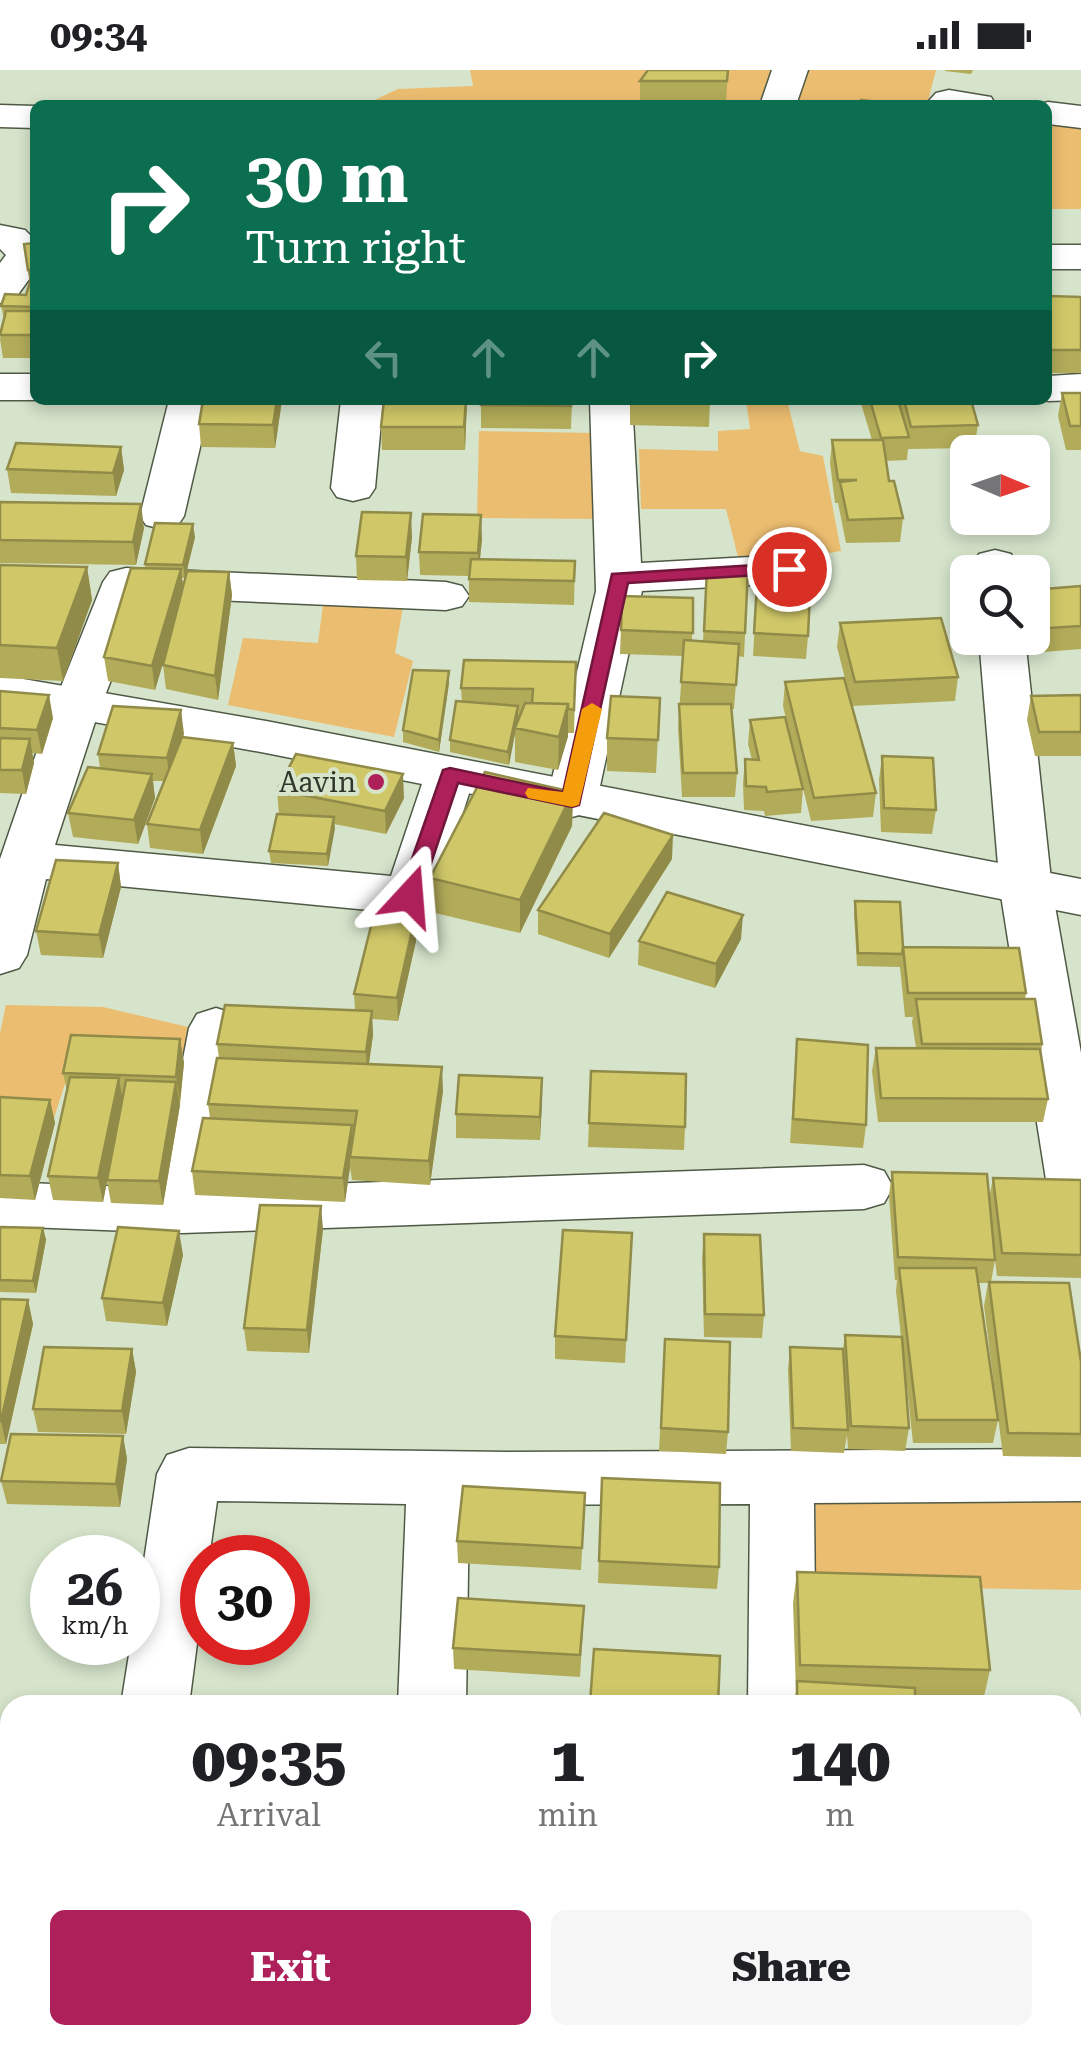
<!DOCTYPE html>
<style>
body{margin:0;font-family:"Roboto Serif",serif;background:#f6f6f6;color:#202124;height:100vh;display:flex;flex-direction:column;font-size:38px;white-space:nowrap}
*{box-sizing:border-box;margin:0}
p{font-size:32px;color:#757577}
.icon{flex:none;width:55px;height:55px;fill:none;stroke:currentColor;stroke-width:2;stroke-linecap:round;stroke-linejoin:round}
.map{position:relative;flex:1;overflow:hidden}
.details{position:absolute;left:0px;top:1625px;width:1082px;height:350px;display:flex;flex-direction:column;background:#fff;border-radius:30px 30px 0 0;box-shadow:0 5px 15px #0003}
.details>*{flex:none}
.guide{position:absolute;left:30px;top:30px;width:1022px;height:305px;border-radius:15px;box-shadow:0 5px 15px #0003;background:#0b6e4f;color:#fff;overflow:hidden}
.needle{width:65px;rotate:92deg}
.fabs{position:absolute;left:950px;top:365px;display:grid;gap:20px}
.fabs a{display:grid;place-items:center;width:100px;height:100px;border-radius:15px;background:#fff;box-shadow:0 5px 15px #0003;font-size:50px}
.speed{position:absolute;left:30px;top:1465px;display:flex;gap:20px;font-size:50px;font-weight:700;text-align:center}
.speed>*{display:grid;place-content:center;width:130px;height:130px;border-radius:50%;background:#fff;box-shadow:0 5px 15px #0003;line-height:1}
.speed small{font-size:25px;font-weight:400}
.speed .limit{border:15px solid #d22;background:#fff;color:#111}
.pin{position:absolute;display:grid;place-items:center;width:85px;height:85px;color:#fff;margin:-42px;border:5px solid #fff;border-radius:50%;box-shadow:0 2px 10px #0007}
.me{position:absolute;width:110px;margin:-55px;rotate:19deg;stroke-linejoin:round;filter:drop-shadow(0 0 8px #0008)}
.turn{display:flex;align-items:center;gap:35px;height:210px;padding:0 50px;font-size:45px}
.turn .icon{width:130px;height:130px;stroke-width:2.5}
.turn b{display:block;font-size:70px;line-height:85px}
.lanes{display:flex;align-items:center;height:95px;padding:0 50px;background:#0003;justify-content:center;gap:50px;direction:ltr}
.lanes .off{opacity:.35}
.eta{display:flex;justify-content:space-evenly;align-items:center;height:170px;text-align:center}
.eta b{font-size:60px;font-weight:800;line-height:70px}
.action{display:flex;gap:20px;margin-top:auto;padding:20px 50px}
.action a{flex:1;height:115px;border-radius:15px;background:#ae205a;color:#fff;font-size:40px;font-weight:800;line-height:115px;text-align:center}
.action a+a{background:#f6f6f6;color:#202124}
.status{display:flex;justify-content:space-between;align-items:center;height:70px;padding:0 50px;background:#fff;direction:ltr}
.status svg{height:28px;fill:currentColor}
.map>svg:first-child{display:block}
</style>
<div class="status"><b>09:34</b><svg viewBox="0 0 49 12"><path d="M0 12V9h3v3zM5 12V6h3v6zM10 12V3h3v9zM15 12V0h3v12zM26 1h20v11H26zM47 4h2v5h-2z"/></svg></div>
<div class="map">
<svg width="1081" height="1975" viewBox="0 0 1081 1975">
<rect width="100%" height="100%" fill="#d6e4cb"/>
<path fill="#ebbd70" d="M470,0h466l-9,35h-563l34,-16 75,-3z
M1048,50l33,4v85h-33z
M746,330h41l13,51 23,5 18,95 -57,10h-45l-13,-52h-85l-2,-60 79,2v-20l32,-2z
M479,361l117,2 2,86 -121,-1z
M324,527l80,4 -9,52 18,8 -19,76 -166,-32 15,-67 75,5z
M6,935l97,2 85,20 -5,33 -109,-4 -20,62 -54,-1v-84z
M816,1429l265,1v90l-267,-4z"/>
<g fill="none" stroke-linecap="round" stroke-linejoin="round">
<g stroke="#4f5a46" stroke-width="3">
<path id="minor" d="M772,0h36l-12,35h-36z
M949,20l42,7 5,8h-71l11,-12z
M1048,32l33,4v22l-33,-4v-19h-12z
M0,35l35,1v22l-35,-1z
M1048,175h33v24h-33z
M0,304h35v26h-35z
M1081,304v26l-33,1 -2,-1 2,-24z
M169,330h42l-27,116 -6,9 -16,4 -16,-4 -6,-9z
M341,330h42l-8,88 -6,9 -16,4 -16,-4 -6,-9z
M590,330h42l9,163 148,-8 16,4 7,10 -7,10 -16,4 -147,8 -45,209 -7,12 -18,5 -18,-5 -7,-12 49,-209z
M995,480l16,4 7,18h-44l-2,-8 7,-10z
M126,498l320,14 16,4 7,10 -7,10 -16,4 -303,-13 -47,122 -41,126 336,31 34,-101 7,-12 18,-4 18,4 7,12 -39,121 -8,13 -18,5 -364,-35 -19,76 -8,13 -19,6v-115l48,-140 55,-137 7,-10z
M979,568h46l27,251 29,164v156l-25,-7 -9,-16 -47,-297z
M216,938l19,6 8,14 -28,160 649,-23 20,6 9,16 -9,16 -20,6 -682,24 -182,-7v-44l158,6 31,-160 8,-14z
M189,1378l319,4 573,-3v52l-267,2 2,202h-68l2,-201 -281,1 -3,200h-68l8,-201 -189,-3 -8,57h-7v47l-13,100h-68l10,-63h7v-41l19,-127 10,-19z
M0,1751l10,1v91l-10,4z
M385,1965h74l-1,10h-74z
M746,1965h74v10h-74z"/>
</g>
<g stroke="#4f5a46" stroke-width="3">
<path id="tertiary" d="M0,155l25,5 10,10v31l-21,29 -14,3v-40l6,-8 -6,-6z
M0,605l266,46 815,158v36l-815,-162 -266,-48z"/>
</g>
<use href="#minor" fill="#fff" fill-rule="evenodd"/>
<use href="#tertiary" fill="#fff" fill-rule="evenodd"/>
</g>
<path fill="#b2ab59" d="M728,0l-2,33 -86,-1v-21z
M945,0h28l-2,4 -26,-3z
M35,173v115h-32l-3,-19 4,-20 -3,-13 25,-11 4,-12 -6,-39z
M1048,226l33,1v76h-33z
M1062,323h19v57h-15l-8,-34z
M282,330l-7,48 -74,-1 -2,-23z
M384,330h83l-2,50h-83l-1,-23z
M481,330h91l-1,29 -90,-1z
M630,330h80l-1,27 -79,-2z
M860,330h38l1,3v-3h72l7,25 -4,23 -66,1 -1,11 -21,1 3,20 14,37 -3,24 -54,1 -8,-40h-3l-5,-40 2,-23h40z
M121,377l3,23 -8,26 -105,-3 -4,-24z
M0,432l144,26 -8,37 -136,-2z
M195,467l-10,41h-3l1,7 46,-13 3,23 -14,105 -52,-11 -3,-24 2,-8 -10,33 -47,-9 -4,-24 41,-89v-4z
M412,467l-5,44 -50,-1 -1,-24z
M482,469l-2,20 95,2 -1,44 -105,-3v-26l-49,-1 -1,-23z
M0,495l87,2 5,33 -29,81 -63,-3z
M707,498l41,1 -4,88 -6,-1 -4,53h-2l5,64 -2,24h-53l-4,-69 5,-72 -63,-2 2,-58 71,2 -1,43h11z
M758,498l50,68 -2,23 -53,-3z
M1081,516v63l-63,5 -6,-16h20v-48z
M840,553l118,54 -3,24 -103,5 -15,-59z
M576,592l-2,71h-6l-10,37 -43,-8v-29l-6,32 -59,-13v-12l12,-38 -1,-14z
M785,612l91,111 -3,24 -62,4 -28,-115z
M449,613l-10,69 -36,-10v-12z
M0,621l53,27 -11,36 -10,-1 2,10 -8,31 -26,-1z
M1081,625v61h-46l-8,-36 4,-24z
M660,628l-4,75 -49,-2v-33z
M181,640l2,27 50,6 3,23 -33,88 -53,-6 -3,-24 17,-43h-11l2,17 -17,46 -65,-7 -5,-24 32,-45 -2,-14z
M750,650l53,69 -2,24 -36,3 -1,-5 -20,-1 -1,-27 2,-24 7,1 -4,-16z
M882,686l54,54 -4,24 -51,-2 -2,-52z
M277,720l127,8 -18,36 -52,-10 -6,42 -57,-3 -2,-12 10,-37z
M573,722l-1,34 -52,107 -89,-21 -1,-34z
M672,789l-63,99 -71,-24v-24z
M118,793l3,24 -18,71 -62,-3 -5,-24z
M855,831l48,46 123,46 -1,6 17,45 -1,10 7,45 -5,23h-165l-6,-51 4,-23h40l-4,-26 1,-5h-8l-5,-50 -43,-1 -3,-52z
M741,869l-26,49 -77,-23 1,-24z
M416,871l-18,80 -26,-2 1,16 -4,29 74,27 -13,94 -78,-5 -2,-13 -5,35 -150,-7 -3,-24 18,-53 -2,-14 11,-46 -2,-14 138,-34 -1,-16z
M180,969l4,24 -4,42 -17,100 -52,-2 -4,-22 -4,21 -50,-2 -5,-24 19,-85 -4,-18z
M797,969l69,86 -3,23 -73,-5z
M591,1001l94,56 -1,23 -96,-3z
M542,1008l-2,62 -84,-2v-24z
M0,1027l50,3 5,23 -20,77 -35,-2z
M892,1102l97,27 4,-21 88,2v98l-84,-2 -2,-16 -4,22 90,80v95l-78,-1 -19,-150 4,-23h-9l19,137 -5,23h-80l-7,-65 3,50 -4,23 -57,-2 -1,-14 -3,18 -53,-2 -3,-81 2,-23 53,2 2,-14 56,2 -5,-46 1,-11h-2l-6,-85z
M0,1157l43,1 3,12 -10,53 -36,-1z
M323,1159l-14,124 -62,-2 -3,-23z
M632,1163l-7,130 -70,-4v-23z
M704,1164l60,81 -2,23 -58,-1 -2,-80z
M183,1185l-16,71 -61,-5 -4,-23z
M0,1229l28,1 5,24 -27,120h-6z
M665,1269l63,93 -2,22 -67,-3z
M132,1279l4,23 -10,62 -88,-2 -5,-23z
M123,1366l4,23 -7,48 -113,-3 -6,-23z
M602,1408l117,89 -2,22 -119,-6z
M584,1446l-3,54 -123,-7 -1,-22z
M797,1502l193,98 -7,31 -68,-2v6h-121l2,-14 -3,-88z
M583,1558l-3,49 -126,-8 -1,-21z"/>
<path fill="#918b49" d="M35,199v23l-4,1 -3,-23z
M277,330h5l-7,48 -2,-23z
M466,330h1l-2,50 -1,-23z
M121,377l3,23 -8,26 -3,-23z
M141,434l3,24 -8,37 -3,-23z
M411,443l1,24 -5,44 -1,-24z
M481,445l1,24 -4,38v-24z
M193,454l2,13 -10,41 -2,-13z
M87,497l5,33 -29,81 -6,-33z
M181,499l3,23 -29,98 -3,-24z
M229,502l3,23 -14,105 -3,-24z
M449,601v12l-10,69v-12z
M49,625l4,23 -11,36 -5,-24z
M568,634v33l-10,33 1,-33z
M518,636v12l-9,47 -1,-13z
M181,640l3,24 -14,48 -3,-24z
M30,669l4,24 -8,31 -4,-24z
M233,673l3,23 -33,88 -3,-24z
M152,704l3,24 -17,46 -4,-24z
M403,704l1,24 -18,36 -1,-23z
M573,722l-1,34 -52,107v-33z
M334,747l1,12 -7,37 -1,-12z
M673,765l-1,24 -63,99 1,-24z
M118,793l3,24 -18,71 -4,-23z
M743,845l-2,24 -26,49 1,-24z
M415,847l1,24 -18,80 -1,-23z
M372,941l1,24 -6,41 -1,-24z
M180,969l4,24 -4,38 -4,-24z
M442,997l1,24 -13,94 -1,-24z
M119,1008l4,24 -20,100 -5,-24z
M542,1008v24l-2,38v-23z
M176,1012l4,23 -17,100 -4,-24z
M50,1030l5,23 -20,77 -5,-24z
M352,1055l1,23 -3,9v10l-5,35 -2,-24z
M321,1136l2,23 -14,124 -2,-23z
M43,1158l3,12 -10,53 -3,-12z
M179,1161l4,24 -16,71 -4,-23z
M28,1230l5,24 -27,120 -5,-23z
M132,1279l4,23 -10,62 -4,-23z
M123,1366l4,23 -7,48 -4,-23z"/>
<path fill="#cfc768" stroke="#918b49" stroke-width="2.5" d="M648,0h80l-1,11h-87z
M861,30l44,5h-45z
M35,173v26l-7,1 -4,-26z
M31,209h4v28l-34,-1 4,-12 21,1z
M1048,226l33,1v53h-32l-1,-9z
M6,241h29v24h-35z
M1062,323h19v33h-11z
M203,330h74l-4,25 -74,-1z
M384,330h82l-2,27h-83z
M481,330h90v6l-90,-1z
M631,330h79v3l-79,-1z
M870,330h28l11,37 -28,1z
M904,330h67l7,25 -67,2z
M832,370h51l6,41h5l9,37 -55,2 -8,-38 17,-2h-19z
M16,373l105,4 -8,26 -106,-4z
M0,432l141,2 -8,38 -133,-2z
M362,442l49,1 -5,44 -50,-1z
M423,444l58,1 -3,38 -59,-1z
M155,453l38,1 -10,41 -38,-1z
M471,489l104,2 -1,20 -105,-2z
M0,495l87,2 -30,81 -57,-3z
M131,498l50,1 -29,97 -48,-9z
M707,498l41,1 -3,64 -41,-2z
M758,498l53,3 -3,65 -54,-3z
M187,501l42,1 -14,104 -52,-11z
M1081,516v40l-49,3v-39z
M622,526l71,2v35l-72,-3z
M941,548l17,59 -103,5 -15,-59z
M684,570l55,4 -3,41 -55,-3z
M464,590l112,2 -2,48 -6,-1v-5l-36,-1 1,-14 -72,-1z
M413,600l36,1 -10,69 -36,-10z
M844,608l32,115 -62,5 -29,-116z
M0,621l49,4 -12,35 -37,-2z
M1081,625v37h-42l-8,-36z
M611,626l49,2 -2,42 -51,-2z
M456,631l62,5 -10,46 -58,-12z
M525,633l43,1 -9,33 -44,-9z
M679,634h52l6,69h-54z
M113,636l68,4 -14,48 -69,-4z
M785,647l18,72 -36,3 -1,-5 -20,-1 -1,-27 14,1 -9,-40z
M182,667l51,6 -33,87 -53,-6z
M0,668l30,1 -8,31h-22z
M296,684l107,20 -18,37 -108,-21z
M882,686l51,2 3,52 -52,-2z
M88,697l64,7 -18,46 -66,-7z
M485,702l88,20 -53,108 -90,-22z
M604,743l69,22 -63,99 -72,-24z
M277,744l57,3 -7,37 -58,-3z
M56,790l62,3 -19,72 -63,-4z
M667,822l76,23 -27,49 -77,-23z
M855,831l45,1 3,45 -1,7 -44,-1z
M374,844l41,3 -18,81 -43,-4z
M903,877l116,1 7,45h-118z
M916,929h119l7,45h-120z
M225,935l147,6 -6,41 -149,-8z
M71,965l109,4 -4,38 -113,-4z
M797,969l71,6 -2,80 -73,-6z
M876,978l164,1 8,50 -167,-1z
M217,988l225,9 -13,94 -79,-4 7,-46 -149,-7z
M591,1001l95,3 -1,53 -96,-4z
M459,1005l83,3 -2,39 -84,-3z
M70,1007l49,1 -21,100 -50,-2z
M126,1010l50,2 -17,99 -52,-1z
M0,1027l50,3 -20,76 -30,-1z
M203,1048l149,7 -9,53 -151,-7z
M892,1102l95,2 8,86 -97,-3z
M993,1108l88,2v75l-79,-2z
M260,1135l61,1 -14,124 -63,-2z
M0,1157l43,1 -10,53 -33,-1z
M118,1157l61,4 -16,72 -61,-5z
M563,1160l69,3 -6,107 -71,-4z
M704,1164l56,1 4,80 -59,-1z
M899,1198h77l22,152h-81z
M989,1212l80,1 12,79v72l-73,-1z
M0,1229l28,1 -27,121h-1z
M845,1265l57,2 7,91 -58,-2z
M665,1269l65,3 -2,90 -67,-4z
M44,1277l88,2 -10,62 -89,-2z
M790,1277l53,2 5,81 -55,-2z
M11,1364l112,2 -7,48 -115,-3z
M602,1408l118,5 -1,84 -120,-6z
M463,1416l122,7 -3,55 -125,-7z
M797,1502l183,5 10,93 -190,-5z
M458,1528l126,8 -4,49 -127,-7z
M594,1579l126,7 -2,49h-92l-36,-2z
M797,1611l118,7v17h-118z
M270,1965h99l-1,10h-99z"/>
<path fill="#ae205a" stroke="#71153a" stroke-width="2.5" d="M789,493l9,6 -3,4 -167,10 -49,222 -7,2 -114,-24 -38,113 -3,5h-15l-3,-5 44,-126 7,-2 113,24 49,-218z"/>
<path fill="#f59e0b" d="M592,633l10,6 -23,96 -7,2 -44,-9 -3,-5 3,-5 35,4 19,-83z"/>
<circle fill="#ae205a" stroke="#d6e4cb" stroke-width="4" cx="376" cy="712" r="10"/>
<g text-anchor="middle" stroke-width="8" stroke-linejoin="round" paint-order="stroke">
<g font-size="28" fill="#31362d" stroke="#d6e4cb" text-anchor="end">
<text x="356" y="722">Aavin</text>
</g>
</g>
</svg>
<div class="fabs">
<a><svg class="needle" viewBox="-14 -14 28 28"><path d="M0-13l5 13h-10z" fill="#e53935"/><path d="M0 13l5-13h-10z" fill="#757577"/></svg></a>
<a><svg class="icon" aria-label="search" viewBox="0 0 24 24"><circle cx="10" cy="10" r="6"/><path d="M15 15l6 6"/></svg></a>
</div>
<div class="speed"><div>26<small>km/h</small></div><div class="limit">30</div></div>
<div class="pin" style="left:789px;top:499px;background:#d93025"><svg class="icon" aria-label="arrive" viewBox="0 0 24 24"><path d="M6 21V4h12l-3 4 3 4H6"/></svg></div>
<svg class="me" style="left:410px;top:826px" viewBox="-20 -20 40 40"><path d="M0-17L14 15 0 8-14 15z" fill="#ae205a" stroke="#fff" stroke-width="4"/></svg>
<div class="guide">
<div class="turn"><svg class="icon" aria-label="right" viewBox="0 0 24 24"><path d="M7 20v-9h11M14 6l5 5-5 5"/></svg><div><b>30 m</b>Turn right</div></div>
<div class="lanes"><svg class="icon off" aria-label="left" viewBox="0 0 24 24"><path d="M17 20v-9H6M10 6l-5 5 5 5"/></svg><svg class="icon off" aria-label="ahead" viewBox="0 0 24 24"><path d="M12 20V5M6 11l6-6 6 6"/></svg><svg class="icon off" aria-label="ahead" viewBox="0 0 24 24"><path d="M12 20V5M6 11l6-6 6 6"/></svg><svg class="icon" aria-label="right" viewBox="0 0 24 24"><path d="M7 20v-9h11M14 6l5 5-5 5"/></svg></div>
</div>
<section class="details">
<div class="eta">
<div><b>09:35</b><p>Arrival</p></div>
<div><b>1</b><p>min</p></div>
<div><b>140</b><p>m</p></div>
</div>
<div class="action"><a>Exit</a><a>Share</a></div>
</section>
</div>
